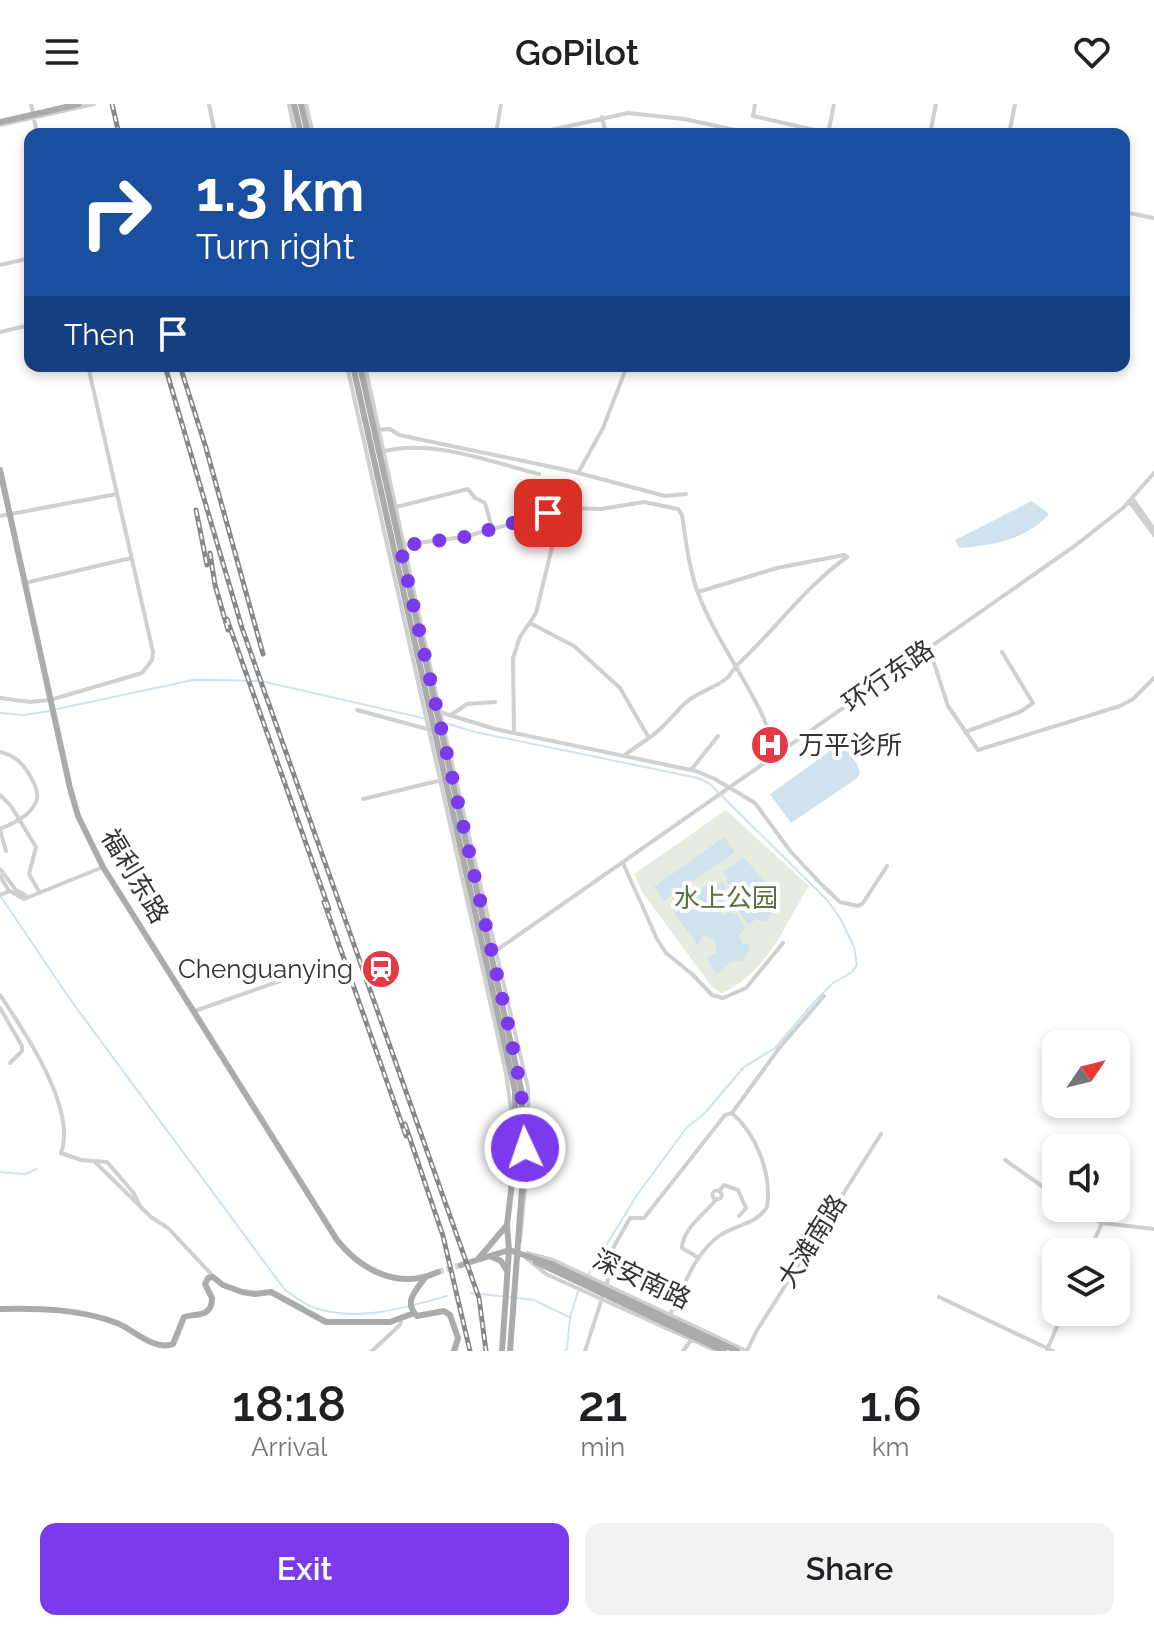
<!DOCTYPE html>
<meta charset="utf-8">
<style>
body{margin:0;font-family:Raleway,"Noto Sans SC",sans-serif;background:#f2f2f2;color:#202124;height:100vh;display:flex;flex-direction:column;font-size:30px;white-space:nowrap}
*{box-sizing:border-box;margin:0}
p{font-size:26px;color:#757577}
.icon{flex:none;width:44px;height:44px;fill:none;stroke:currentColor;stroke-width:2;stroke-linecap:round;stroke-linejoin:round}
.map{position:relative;height:1247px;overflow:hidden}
.side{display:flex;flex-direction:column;background:#fff;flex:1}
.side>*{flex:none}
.hud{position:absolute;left:24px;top:24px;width:1106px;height:244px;border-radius:16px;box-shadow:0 4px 12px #0003;background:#1a4fa0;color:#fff;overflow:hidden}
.needle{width:52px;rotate:55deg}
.fabs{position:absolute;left:1042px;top:926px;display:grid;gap:16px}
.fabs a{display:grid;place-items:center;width:88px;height:88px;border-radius:16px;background:#fff;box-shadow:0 4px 12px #0003;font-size:40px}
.pin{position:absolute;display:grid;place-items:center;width:68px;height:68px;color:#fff;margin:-34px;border-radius:16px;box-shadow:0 4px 12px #0006}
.me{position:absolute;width:88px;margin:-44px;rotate:357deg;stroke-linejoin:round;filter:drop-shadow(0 0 6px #0008)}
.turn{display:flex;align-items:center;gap:28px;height:168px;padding:0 40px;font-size:36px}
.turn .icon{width:104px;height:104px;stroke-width:2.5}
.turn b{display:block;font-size:56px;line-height:68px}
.then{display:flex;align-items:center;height:76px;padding:0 40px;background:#0003;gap:16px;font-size:30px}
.eta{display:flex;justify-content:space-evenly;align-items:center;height:136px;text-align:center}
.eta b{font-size:48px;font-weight:600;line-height:56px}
.cta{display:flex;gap:16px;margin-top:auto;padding:16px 40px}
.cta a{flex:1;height:92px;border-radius:16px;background:#7c3aed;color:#fff;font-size:32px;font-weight:600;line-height:92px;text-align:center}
.cta a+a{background:#f2f2f2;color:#202124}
header{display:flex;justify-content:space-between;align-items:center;height:104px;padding:0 40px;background:#fff;font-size:36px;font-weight:600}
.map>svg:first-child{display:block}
</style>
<header><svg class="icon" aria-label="menu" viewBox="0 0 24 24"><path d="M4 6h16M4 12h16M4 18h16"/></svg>GoPilot<svg class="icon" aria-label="heart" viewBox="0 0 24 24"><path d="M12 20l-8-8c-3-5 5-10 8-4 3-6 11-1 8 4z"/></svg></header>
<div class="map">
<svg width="1154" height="1247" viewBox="0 0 1154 1247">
<rect width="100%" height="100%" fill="#fff"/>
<path fill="#e6ecdf" d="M726,706l83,76c-24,39 -43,89 -88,107l-9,-6 -70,-95 -8,-18z"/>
<path fill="#cfe2ee" d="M1032,397l17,13c-21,25 -58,32 -90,34l-4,-8z
M837,642c12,3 21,16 23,28l-4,5 -65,44 -21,-29z
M724,733l11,15 -71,49 -10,-14z
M744,754l36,39 -14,25 -10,-3 -6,5 -4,-1 -6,-11 -5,-2 2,-8 -6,-6 -5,-16 2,-2 -6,-6z
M722,777l4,6 1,8 -11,13 8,8 5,-4 9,3 7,13 -6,7 3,9 5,-1 3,6 -8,12 -11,1 -14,12 -11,-16 11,-5 -2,-12 -11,-6 -7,10 -25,-36 33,-23 6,3z"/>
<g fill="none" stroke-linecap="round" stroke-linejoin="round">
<path stroke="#cfe2ee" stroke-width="2" d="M57,605l136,-29h25l43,1 166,38
M0,609l24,2 26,-4
M445,619l30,9 223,46 12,6 118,117 12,17 14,29 3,18 -5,7 -19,11 -19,19 -39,46 -31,19 -41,48 -16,12 -50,68 -49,80
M1,793l71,105 213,288c9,6 17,13 27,17 44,16 92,1 135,-11
M0,1068l25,2 12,-5
M471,1189l63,7 35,17
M564,1247l3,-2 3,-31 8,-27"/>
<path stroke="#d6d6d6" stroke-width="6" stroke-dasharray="6 3" stroke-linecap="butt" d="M438,1168l23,-7"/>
<path stroke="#d0d0d0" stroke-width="4" d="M31,0l6,30
M209,0l6,30
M289,0l6,30
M306,0l7,30
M755,0l-2,12 66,15 4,3
M602,13l4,17
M0,21l94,-21
M496,30l5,-30
M533,30l95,-21 56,6 70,15
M828,30l6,-30
M930,30l6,-30
M1009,30l6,-30
M1124,108l30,6
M0,161l30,-7
M0,228l30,-7
M347,262l159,707 5,37 1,54
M365,262l75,346 88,376 1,60 -9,93
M376,326l14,-1 9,6 172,36 94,25 21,-2
M381,348c51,-14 109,10 158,22
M578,369l25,-45 24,-62
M1132,394l22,31
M1129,397l25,34
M396,403l72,-18 7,9 10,5 7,25
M0,412l117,-22
M402,441l62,-8 105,-29 32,1 43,-7 34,7 4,6c4,26 7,54 16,78 21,56 63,102 78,160
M25,479l106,-25
M530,519l44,23 46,42 29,50c14,-9 23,-22 35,-34 13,-12 29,-15 42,-25 5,-4 7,-10 11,-14 38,-35 68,-78 110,-108l-3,-2 -67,13 -79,24
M929,544l19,58 30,44 142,-44 13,-7 21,-21
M0,594l30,4 20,-2 92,-27 10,-13 1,-8 -65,-286
M430,605l65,20 201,42 19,8 40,24 36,49 31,33 18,17 18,4 5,-3 24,-37
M357,606l85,23
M451,611l16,-11 28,-2
M965,628l55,-20 13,-9 -31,-51
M514,629l-1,-75 7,-21 16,-24 25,-103
M0,648c3,1 10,3 13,5 10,5 29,32 23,45 -7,15 -22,21 -36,27
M626,650l23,-16
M691,666l27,-34
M0,691l11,11 25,41 -7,27 11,19
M363,695l79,-19
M0,726l6,21
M623,759l34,76 9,14 26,21 20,21 11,3 23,-10 37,-45
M0,765l16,21 9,5
M0,772l9,15
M0,791l10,-4 14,8 79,-32
M497,846l579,-405 47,-37 31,-35
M0,891c25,37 77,114 61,158l20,7 26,2 26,30 6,12
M0,904l22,38v5l-12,12
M195,907l99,-35 18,-3
M732,1009l48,-66 44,-51
M1005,1056l51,36
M95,1058l56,55 17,11 45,48
M712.5 1091a4.5 4.5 0 1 1 9 0a4.5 4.5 0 1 1-9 0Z
M719,1087l5,-6 14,5 8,18 -7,8
M1074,1104l28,15 52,6
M1089,1148l13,-29
M527,1149l26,7 194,91 9,-19 125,-198
M525,1153l21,17 171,77
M699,1154l-17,-10c1,-21 24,-34 34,-49
M939,1193l114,54
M1047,1246l16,-38
M372,1247l28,-26 2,-7
M585,1247l30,-93 -3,-8 18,-32h14l81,-103 7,-2c25,22 40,61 35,94 -10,17 -33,18 -48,29 -25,18 -36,52 -49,79
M683,1247l9,-12"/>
<path stroke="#ababab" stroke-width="6" d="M294,0l7,30
M301,0l7,30
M0,18l79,-18
M353,262l162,725 1,57 -9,77 2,25 -7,101
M360,262l161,723 4,59 -15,203
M0,366l70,318 8,28 25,51 234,373c25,31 62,50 101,32
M490,1152l11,5 6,10
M479,1154l28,-33
M536,1158l188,89
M461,1161l48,-15 42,14 186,87
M425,1174c-9,12 -22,24 -8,38l27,-5 6,4 8,23 -4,13
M0,1205c39,-1 80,0 117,14 17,7 37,28 56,21l11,-27c12,-4 28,1 28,-19l-7,-14 3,-6 5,-1 10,8 19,7 13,2 16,-2 55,30h64l24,-9"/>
<g stroke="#888" stroke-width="5">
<path id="rail" d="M112,0l7,30
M165,262l77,262 237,670 7,53
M180,262l26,82 57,206
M196,406l11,55
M210,449l5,32 13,45
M227,515l102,290
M324,798l82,234
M405,1020l38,112 27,115"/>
</g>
<use href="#rail" stroke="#fff" stroke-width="2" stroke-dasharray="6" stroke-linecap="butt"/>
</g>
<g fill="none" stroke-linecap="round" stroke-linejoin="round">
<path stroke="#7c3aed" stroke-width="14" stroke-dasharray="0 25.2" d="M525,1044l-4,-59 -13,-65 -108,-478 64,-9 84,-24"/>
</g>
<defs>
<g id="hospital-disc" transform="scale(2)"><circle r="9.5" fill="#e63946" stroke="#fff"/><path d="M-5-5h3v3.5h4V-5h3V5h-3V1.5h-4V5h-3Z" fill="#fff"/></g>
<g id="station-disc" transform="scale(2)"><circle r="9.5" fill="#e63946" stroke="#fff"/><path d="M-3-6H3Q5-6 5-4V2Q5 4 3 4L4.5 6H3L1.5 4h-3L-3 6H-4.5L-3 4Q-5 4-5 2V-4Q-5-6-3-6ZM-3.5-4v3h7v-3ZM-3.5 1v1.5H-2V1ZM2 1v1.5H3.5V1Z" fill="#fff"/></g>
</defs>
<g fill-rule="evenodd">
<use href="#hospital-disc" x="770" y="641"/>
<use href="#station-disc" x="381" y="865"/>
</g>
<g text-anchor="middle" stroke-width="8" stroke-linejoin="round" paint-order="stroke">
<g font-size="26" fill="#333" stroke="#fff">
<text transform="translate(888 572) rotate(-35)" y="9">环行东路</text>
<text transform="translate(135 772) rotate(59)" y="9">福利东路</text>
<text transform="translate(812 1137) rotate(-58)" y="9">大滩南路</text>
<text transform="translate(642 1175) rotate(25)" y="9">深安南路</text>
</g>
<g font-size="26" fill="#333" stroke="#fff" text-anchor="start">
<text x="798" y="650">万平诊所</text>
<text x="353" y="874" text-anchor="end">Chenguanying</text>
</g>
<g font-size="26" fill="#56703f" stroke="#fff">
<text x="726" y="803">水上公园</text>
</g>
</g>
</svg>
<div class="fabs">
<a><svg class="needle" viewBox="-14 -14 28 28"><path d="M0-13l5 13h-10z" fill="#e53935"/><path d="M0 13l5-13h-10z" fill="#757577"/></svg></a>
<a><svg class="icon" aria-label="sound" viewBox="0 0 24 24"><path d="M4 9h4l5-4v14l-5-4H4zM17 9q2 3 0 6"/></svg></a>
<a><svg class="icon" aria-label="layers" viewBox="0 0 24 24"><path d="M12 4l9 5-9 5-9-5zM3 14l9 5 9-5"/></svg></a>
</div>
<div class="pin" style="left:548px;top:409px;background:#d93025"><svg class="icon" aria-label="arrive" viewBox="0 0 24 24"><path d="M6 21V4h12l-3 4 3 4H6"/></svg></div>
<svg class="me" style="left:525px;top:1044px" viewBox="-20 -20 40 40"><circle r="17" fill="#7c3aed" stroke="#fff" stroke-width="3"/><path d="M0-11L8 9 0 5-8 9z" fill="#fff"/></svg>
<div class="hud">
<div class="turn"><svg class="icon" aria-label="right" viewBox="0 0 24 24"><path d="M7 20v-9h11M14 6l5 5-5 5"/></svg><div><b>1.3 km</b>Turn right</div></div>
<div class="then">Then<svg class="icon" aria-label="arrive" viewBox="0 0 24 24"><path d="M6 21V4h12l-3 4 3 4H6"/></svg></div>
</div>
</div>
<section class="side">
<div class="eta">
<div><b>18:18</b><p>Arrival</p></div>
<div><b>21</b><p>min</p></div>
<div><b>1.6</b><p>km</p></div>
</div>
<div class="cta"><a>Exit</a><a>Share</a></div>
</section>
